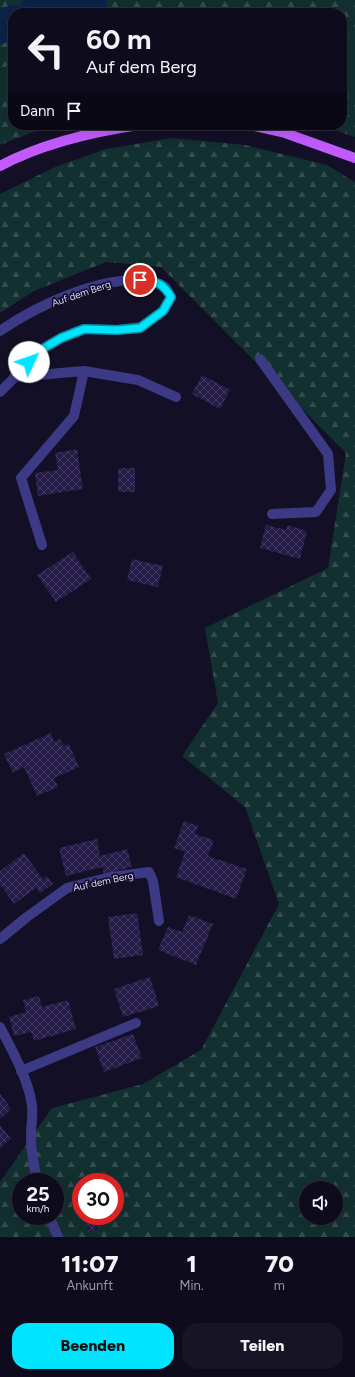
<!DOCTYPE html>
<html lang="de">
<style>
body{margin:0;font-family:Figtree,sans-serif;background:#171425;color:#f1f3f6;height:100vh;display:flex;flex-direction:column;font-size:15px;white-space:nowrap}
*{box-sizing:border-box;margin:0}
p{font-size:13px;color:#9b9ba3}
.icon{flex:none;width:22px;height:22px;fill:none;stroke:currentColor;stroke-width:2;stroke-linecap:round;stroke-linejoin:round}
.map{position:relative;height:1237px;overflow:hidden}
.panel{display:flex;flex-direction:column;background:#0e0b1c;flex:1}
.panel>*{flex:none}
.top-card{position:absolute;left:8px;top:8px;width:339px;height:122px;border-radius:16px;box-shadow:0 4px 16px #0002,0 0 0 1px #2e2b3b;background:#0e0b1c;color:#f1f3f6;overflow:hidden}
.buttons{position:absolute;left:299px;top:1181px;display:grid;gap:8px}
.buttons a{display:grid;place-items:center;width:44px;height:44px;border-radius:50%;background:#0e0b1c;box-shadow:0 4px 16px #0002,0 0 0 1px #2e2b3b;font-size:20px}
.speed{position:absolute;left:12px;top:1173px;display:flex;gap:8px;font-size:20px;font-weight:700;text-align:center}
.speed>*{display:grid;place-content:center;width:52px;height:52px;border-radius:50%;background:#0e0b1c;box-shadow:0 4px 16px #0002,0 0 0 1px #2e2b3b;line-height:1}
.speed small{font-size:10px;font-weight:400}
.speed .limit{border:6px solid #d22;background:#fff;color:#111}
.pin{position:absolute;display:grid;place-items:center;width:34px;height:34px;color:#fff;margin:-17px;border:2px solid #fff;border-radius:50%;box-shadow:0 1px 4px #0007}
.me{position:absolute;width:44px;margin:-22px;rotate:48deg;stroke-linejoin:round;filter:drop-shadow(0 0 3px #0008)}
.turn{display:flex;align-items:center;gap:14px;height:84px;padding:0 12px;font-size:18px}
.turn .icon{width:52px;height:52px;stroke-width:2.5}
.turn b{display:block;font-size:28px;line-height:34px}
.then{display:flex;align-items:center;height:38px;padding:0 12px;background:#0003;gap:8px;font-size:15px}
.eta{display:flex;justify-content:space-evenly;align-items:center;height:68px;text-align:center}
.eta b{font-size:24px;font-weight:800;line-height:28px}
.button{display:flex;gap:8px;margin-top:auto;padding:8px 12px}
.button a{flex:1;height:46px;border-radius:16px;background:#00e5ff;color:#111;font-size:16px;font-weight:800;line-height:46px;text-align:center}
.button a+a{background:#171425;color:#f1f3f6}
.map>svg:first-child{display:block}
</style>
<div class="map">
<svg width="355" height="1237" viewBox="0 0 355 1237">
<defs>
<pattern id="forest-firs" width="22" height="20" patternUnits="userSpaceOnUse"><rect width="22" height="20" fill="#12302f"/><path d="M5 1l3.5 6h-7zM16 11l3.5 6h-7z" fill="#344d4e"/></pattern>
<pattern id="building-cross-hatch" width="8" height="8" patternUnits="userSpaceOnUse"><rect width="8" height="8" fill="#241b47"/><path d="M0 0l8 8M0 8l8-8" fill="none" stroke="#433b63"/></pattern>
</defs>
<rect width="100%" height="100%" fill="#130f26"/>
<path fill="#12302f" d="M213,9l1,4h-86z
M342,35l13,3v53l-13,-4z
M13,61v36l-13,6v-32z"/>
<path fill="url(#forest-firs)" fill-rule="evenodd" d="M0,0h355v38l-13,-3v-22h-128l-1,-4 -85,4h-115v48l-13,10z
M342,87l13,4v46l-36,-12h23z
M13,97v28h38l-51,20v-42z
M171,138l74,7 82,20 28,17v1055h-355v-55l52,-74 91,-24 58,-34 78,-146 -34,-97 -63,-51 36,-53 -13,-75 123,-60 18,-115 -185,-186 -55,-5 -72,29 -34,22v-119l55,-27 51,-18zM21,1182h34v34h-34zM81,1182h34v34h-34zM306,1188h30v30h-30z"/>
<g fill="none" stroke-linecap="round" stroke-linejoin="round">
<path stroke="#0c2248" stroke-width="33" d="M35,13l11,-5 45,-8
M0,27l13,-5"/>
</g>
<path fill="url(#building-cross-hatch)" d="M202,375l28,15 -10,19 -28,-15z
M77,449l6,40 -45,7 -3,-23 23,-3 -3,-17z
M118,468h17v24h-17z
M266,525l20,5 2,-5 19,6 -7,28 -40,-11z
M73,552l18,27 -35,23 -19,-27z
M132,559l31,7 -5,21 -31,-7z
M51,733l3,9 6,-3 4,7 5,-2 10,23 -25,11 4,9 -21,9 -13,-29 -11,6 -9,-19z
M184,821l14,5 -3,8 19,6 -6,16 39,13 -11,30 -60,-22 9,-25 -11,-4z
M97,839l3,17 27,-7 5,18 -28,7 -2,-7 -36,9 -7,-28z
M24,853l19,26 4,-3 6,8 -13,9 -4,-5 -22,16 -13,-18 -1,1v-16z
M137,913l6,42 -29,4 -6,-42z
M189,915l24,9 -17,41 -38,-15 10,-23 14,5z
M150,977l9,29 -36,11 -9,-28z
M39,996l3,11 26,-7 8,29 -42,12 -3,-9 -17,4 -5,-19 17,-5 -3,-12z
M133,1034l9,24 -38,14 -9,-25z
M0,1093l11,16 -11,10z
M0,1125l11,14 -11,9z
M96,1219l4,9 -11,5 -4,-9z"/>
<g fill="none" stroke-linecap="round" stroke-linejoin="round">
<path stroke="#3d3a85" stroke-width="10" d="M0,331c36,-25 94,-52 139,-51 9,1 18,1 26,7 2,2 4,7 6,10l-8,14 -22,16 -24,3 -33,-1 -23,9 -17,10 -44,44
M260,359l68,95 3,36 -15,22 -44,2
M14,377l70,-6 54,9 38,17
M42,545l-21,-67 53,-62 10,-45
M0,939l27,-22 40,-29 44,-11 38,-5 4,9 6,40
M0,1027c12,23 29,53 32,79 1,10 -1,20 -1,31 0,14 3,31 7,45
M21,1071l115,-48
M49,1216l9,21"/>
<path stroke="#c25bff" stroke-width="10" d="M250,125l35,8 70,25
M0,166c43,-23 91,-34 139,-41"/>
</g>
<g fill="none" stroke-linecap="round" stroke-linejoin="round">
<g stroke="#0095a6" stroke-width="10">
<path id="route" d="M29,362l15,-14 17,-10 23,-9 33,1 23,-2 23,-17 8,-14c-8,-14 -15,-16 -31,-17"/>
</g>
<use href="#route" stroke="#00e5ff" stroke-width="7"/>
</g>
<g text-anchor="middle" stroke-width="3.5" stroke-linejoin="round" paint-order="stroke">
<g font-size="10" fill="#d9d4ff" stroke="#130f26">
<text transform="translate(81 293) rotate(-19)" y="4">Auf dem Berg</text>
<text transform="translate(103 881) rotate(-12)" y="4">Auf dem Berg</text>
</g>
</g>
</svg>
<div class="buttons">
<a><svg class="icon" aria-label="sound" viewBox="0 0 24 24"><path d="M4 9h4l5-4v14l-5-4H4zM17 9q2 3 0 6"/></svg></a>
</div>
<div class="speed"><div>25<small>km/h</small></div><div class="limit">30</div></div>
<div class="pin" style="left:140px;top:280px;background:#d93025"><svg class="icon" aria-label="arrive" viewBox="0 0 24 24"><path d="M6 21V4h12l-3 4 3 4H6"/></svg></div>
<svg class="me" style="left:29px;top:362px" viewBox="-20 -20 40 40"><circle r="19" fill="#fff"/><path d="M0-13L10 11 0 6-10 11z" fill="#00e5ff"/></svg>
<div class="top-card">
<div class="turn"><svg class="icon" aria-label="left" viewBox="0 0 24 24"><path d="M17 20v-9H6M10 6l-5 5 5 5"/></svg><div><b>60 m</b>Auf dem Berg</div></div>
<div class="then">Dann<svg class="icon" aria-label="arrive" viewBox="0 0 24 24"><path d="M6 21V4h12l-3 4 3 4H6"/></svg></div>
</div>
</div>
<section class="panel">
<div class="eta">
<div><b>11:07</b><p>Ankunft</p></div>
<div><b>1</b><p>Min.</p></div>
<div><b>70</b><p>m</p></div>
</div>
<div class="button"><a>Beenden</a><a>Teilen</a></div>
</section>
